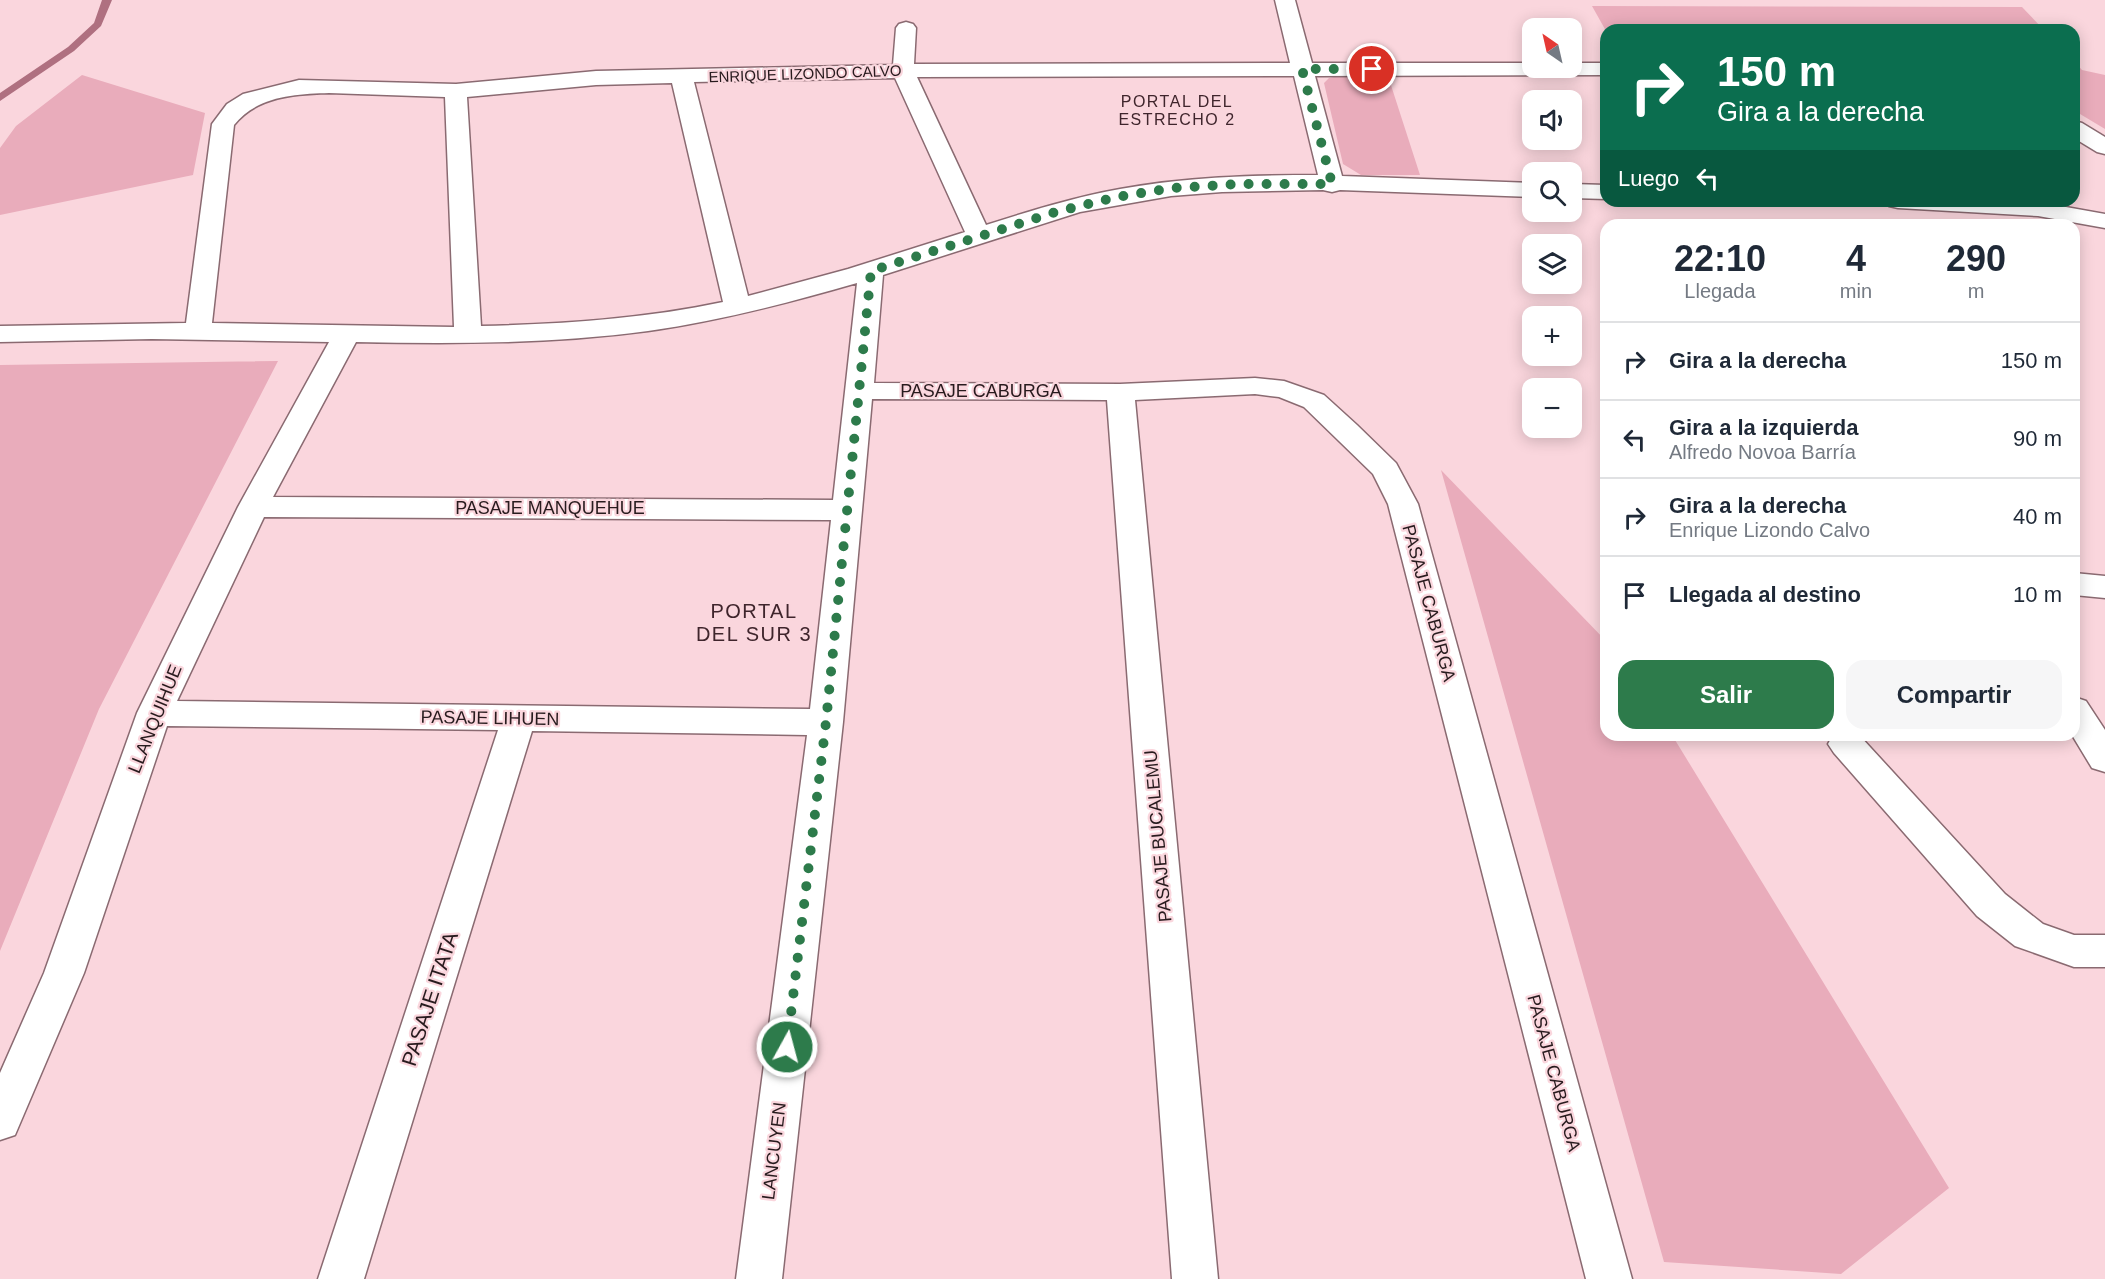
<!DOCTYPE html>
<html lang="es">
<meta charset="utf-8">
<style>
body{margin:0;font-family:Helvetica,sans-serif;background:#f6f6f7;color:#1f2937;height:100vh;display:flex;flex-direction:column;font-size:22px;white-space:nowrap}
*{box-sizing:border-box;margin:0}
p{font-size:20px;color:#747a83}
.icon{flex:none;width:33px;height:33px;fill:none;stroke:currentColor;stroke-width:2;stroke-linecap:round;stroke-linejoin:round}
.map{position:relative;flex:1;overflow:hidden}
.details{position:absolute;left:1600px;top:219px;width:480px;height:522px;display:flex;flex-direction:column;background:#fff;border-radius:18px;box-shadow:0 3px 15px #0003}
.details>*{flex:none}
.guide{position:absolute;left:1600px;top:24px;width:480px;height:183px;border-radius:18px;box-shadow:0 3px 15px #0003;background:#0b6e4f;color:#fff;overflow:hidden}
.needle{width:39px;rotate:326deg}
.fabs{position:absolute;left:1522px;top:18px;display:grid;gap:12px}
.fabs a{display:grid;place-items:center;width:60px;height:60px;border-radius:12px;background:#fff;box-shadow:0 3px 15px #0003;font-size:30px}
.pin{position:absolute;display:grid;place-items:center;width:51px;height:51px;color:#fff;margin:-26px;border:3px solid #fff;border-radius:50%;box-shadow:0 2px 6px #0007}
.me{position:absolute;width:66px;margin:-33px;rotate:7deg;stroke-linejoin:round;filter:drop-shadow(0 0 4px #0008)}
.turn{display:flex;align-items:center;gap:21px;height:126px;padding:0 18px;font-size:27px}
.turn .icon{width:78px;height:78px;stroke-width:2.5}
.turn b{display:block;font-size:42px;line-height:51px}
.then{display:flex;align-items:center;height:57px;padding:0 18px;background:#0003;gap:12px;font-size:22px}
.eta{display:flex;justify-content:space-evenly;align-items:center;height:102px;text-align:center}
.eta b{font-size:36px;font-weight:800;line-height:42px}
.cta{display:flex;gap:12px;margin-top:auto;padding:12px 18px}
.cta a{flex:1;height:69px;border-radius:18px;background:#2d7b4b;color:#fff;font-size:24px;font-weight:800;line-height:69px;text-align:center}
.cta a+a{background:#f6f6f7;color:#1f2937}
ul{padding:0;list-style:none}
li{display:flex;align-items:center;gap:18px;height:78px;padding:0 18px;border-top:2px solid #e0e1e3}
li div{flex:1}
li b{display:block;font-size:22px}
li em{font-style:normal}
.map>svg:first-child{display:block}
</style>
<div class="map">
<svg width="2105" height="1279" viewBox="0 0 2105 1279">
<rect width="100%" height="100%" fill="#fad6dd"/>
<path fill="#e9acbb" d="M1592,6l430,1 22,23 -438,1z
M2075,62l7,8 23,5v54l-30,-18z
M82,75l123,38 -12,62 -193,40v-67l16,-22z
M1339,76h49l32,99h-59l-18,-11 -19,-81 5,-5z
M278,361l-179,348 -99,242v-586z
M1441,470l165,171v94h66l277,453 -108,86 -177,-12z"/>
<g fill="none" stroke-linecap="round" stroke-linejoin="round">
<path fill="#af7080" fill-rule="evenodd" d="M102,0h10l-11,26 -27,25 -74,50v-8l68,-46 26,-24z"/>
<g stroke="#8a6a71" stroke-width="3">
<path id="minor" d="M1275,0h20l17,63h221v5h39v-5h34v12l-291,1 27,100 191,7v14l-193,-7 -8,2 -9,-2 -101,2 -51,4 -91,16 -197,63 -9,108 246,1 135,-6 29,3 40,14 33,30 39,38 22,41 214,775h-46l-198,-775 -15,-30 -69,-67 -25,-10 -24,-3 -120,6 83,879h-46l-65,-879 -235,-1 -29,323 -61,557h-46l71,-544 -275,-4 -168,548h-46l180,-549 -331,-4 -83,247 -69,162 -15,5v-67l44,-100 93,-260 101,-206 91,-165 -177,-3 -152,3v-16l186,-3 26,-199 15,-20 16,-10 56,-14 157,4 140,-13 297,-6 3,-37 3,-4 7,-2 7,2 3,4 -2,36 376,-1zM1294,76l24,99c-66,0 -133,2 -198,14 -45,8 -90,22 -134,36l-69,-148zM895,78l70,154 -117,37 -100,27 -54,-214zM672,83l51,219c-80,17 -161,22 -242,24l-14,-229 129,-12zM329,93l116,4 9,230 -242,-4 22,-198c23,-29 61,-31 95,-32zM857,283l-24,217 -560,-3 83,-155c97,2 195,2 292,-11 71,-10 140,-28 209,-48zM264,517l567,3 -21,189 -633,-8z
M2074,121l8,2 23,14v17l-8,-2 -23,-14z
M1572,184l34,1v14l-34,-1z
M1886,201l152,1 67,12v14l-67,-12 -140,-8 -9,-2z
M2074,573l31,3v22l-31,-3z
M2074,697l12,4 19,29v42l-13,-4 -20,-33h2z
M1833,735h26l146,159 38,30 31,11h31v32h-31l-59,-21 -38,-30 -143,-163 -6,-9z"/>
</g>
<use href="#minor" fill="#fff" fill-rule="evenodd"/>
</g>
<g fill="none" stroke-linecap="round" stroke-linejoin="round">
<path stroke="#2d7b4b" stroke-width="10" stroke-dasharray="0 18" d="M787,1047l39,-325 45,-451 185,-59 61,-15 56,-9 67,-4h92l-30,-115h70"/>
</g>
<g text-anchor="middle" stroke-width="4.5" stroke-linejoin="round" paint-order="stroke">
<g font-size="15" fill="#281b1e" stroke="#fad6dd">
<text transform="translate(805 74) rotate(-2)" y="5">ENRIQUE LIZONDO CALVO</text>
</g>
<g font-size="16" letter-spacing="1.5" fill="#3f252c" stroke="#fad6dd">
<text x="1177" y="107">PORTAL DEL<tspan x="1177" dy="18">ESTRECHO 2</tspan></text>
</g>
<g font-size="18" fill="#281b1e" stroke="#fad6dd">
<text x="981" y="397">PASAJE CABURGA</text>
<text x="550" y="514">PASAJE MANQUEHUE</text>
<text transform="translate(1429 603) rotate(75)" y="6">PASAJE CABURGA</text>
<text transform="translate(490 718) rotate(1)" y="6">PASAJE LIHUEN</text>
<text transform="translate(155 719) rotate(-68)" y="6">LLANQUIHUE</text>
<text transform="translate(1158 836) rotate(-95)" y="6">PASAJE BUCALEMU</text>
<text transform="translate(1554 1073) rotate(75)" y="6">PASAJE CABURGA</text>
<text transform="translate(774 1151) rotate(-83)" y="6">LANCUYEN</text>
</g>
<g font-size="20" letter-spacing="1.5" fill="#3f252c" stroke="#fad6dd">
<text x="754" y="618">PORTAL<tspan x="754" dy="23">DEL SUR 3</tspan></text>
</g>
<g font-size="21" fill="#281b1e" stroke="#fad6dd">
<text transform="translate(430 999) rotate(-72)" y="7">PASAJE ITATA</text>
</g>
</g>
</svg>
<div class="fabs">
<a><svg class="needle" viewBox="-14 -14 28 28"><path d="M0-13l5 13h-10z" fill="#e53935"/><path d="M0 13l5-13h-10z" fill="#747a83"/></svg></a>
<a><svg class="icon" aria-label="sound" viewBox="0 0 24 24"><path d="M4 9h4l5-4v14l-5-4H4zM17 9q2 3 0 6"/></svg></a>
<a><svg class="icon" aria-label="search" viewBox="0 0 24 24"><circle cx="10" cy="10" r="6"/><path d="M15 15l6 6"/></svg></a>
<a><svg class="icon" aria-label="layers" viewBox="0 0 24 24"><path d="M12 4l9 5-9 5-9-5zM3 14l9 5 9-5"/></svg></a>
<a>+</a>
<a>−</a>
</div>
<div class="pin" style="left:1372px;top:69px;background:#d93025"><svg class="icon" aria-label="arrive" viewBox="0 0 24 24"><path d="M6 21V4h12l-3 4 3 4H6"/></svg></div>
<svg class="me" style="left:787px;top:1047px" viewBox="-20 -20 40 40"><circle r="17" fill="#2d7b4b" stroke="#fff" stroke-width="3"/><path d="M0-11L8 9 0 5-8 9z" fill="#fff"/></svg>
<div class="guide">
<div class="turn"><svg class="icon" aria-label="right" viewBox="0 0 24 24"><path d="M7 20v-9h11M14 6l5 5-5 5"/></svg><div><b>150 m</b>Gira a la derecha</div></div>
<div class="then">Luego<svg class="icon" aria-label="left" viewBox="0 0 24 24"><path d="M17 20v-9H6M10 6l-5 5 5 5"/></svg></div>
</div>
<section class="details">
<div class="eta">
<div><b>22:10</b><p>Llegada</p></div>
<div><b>4</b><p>min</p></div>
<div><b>290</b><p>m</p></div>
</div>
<ul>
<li><svg class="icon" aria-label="right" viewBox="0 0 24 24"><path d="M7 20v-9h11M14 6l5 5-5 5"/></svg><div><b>Gira a la derecha</b></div><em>150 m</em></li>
<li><svg class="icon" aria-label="left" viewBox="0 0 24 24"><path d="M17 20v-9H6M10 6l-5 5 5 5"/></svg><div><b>Gira a la izquierda</b><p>Alfredo Novoa Barría</p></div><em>90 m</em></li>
<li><svg class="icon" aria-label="right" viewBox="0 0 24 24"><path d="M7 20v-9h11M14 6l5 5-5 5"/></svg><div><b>Gira a la derecha</b><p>Enrique Lizondo Calvo</p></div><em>40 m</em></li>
<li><svg class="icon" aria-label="arrive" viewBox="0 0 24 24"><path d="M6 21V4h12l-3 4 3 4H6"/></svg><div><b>Llegada al destino</b></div><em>10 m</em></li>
</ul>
<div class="cta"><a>Salir</a><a>Compartir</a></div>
</section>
</div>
